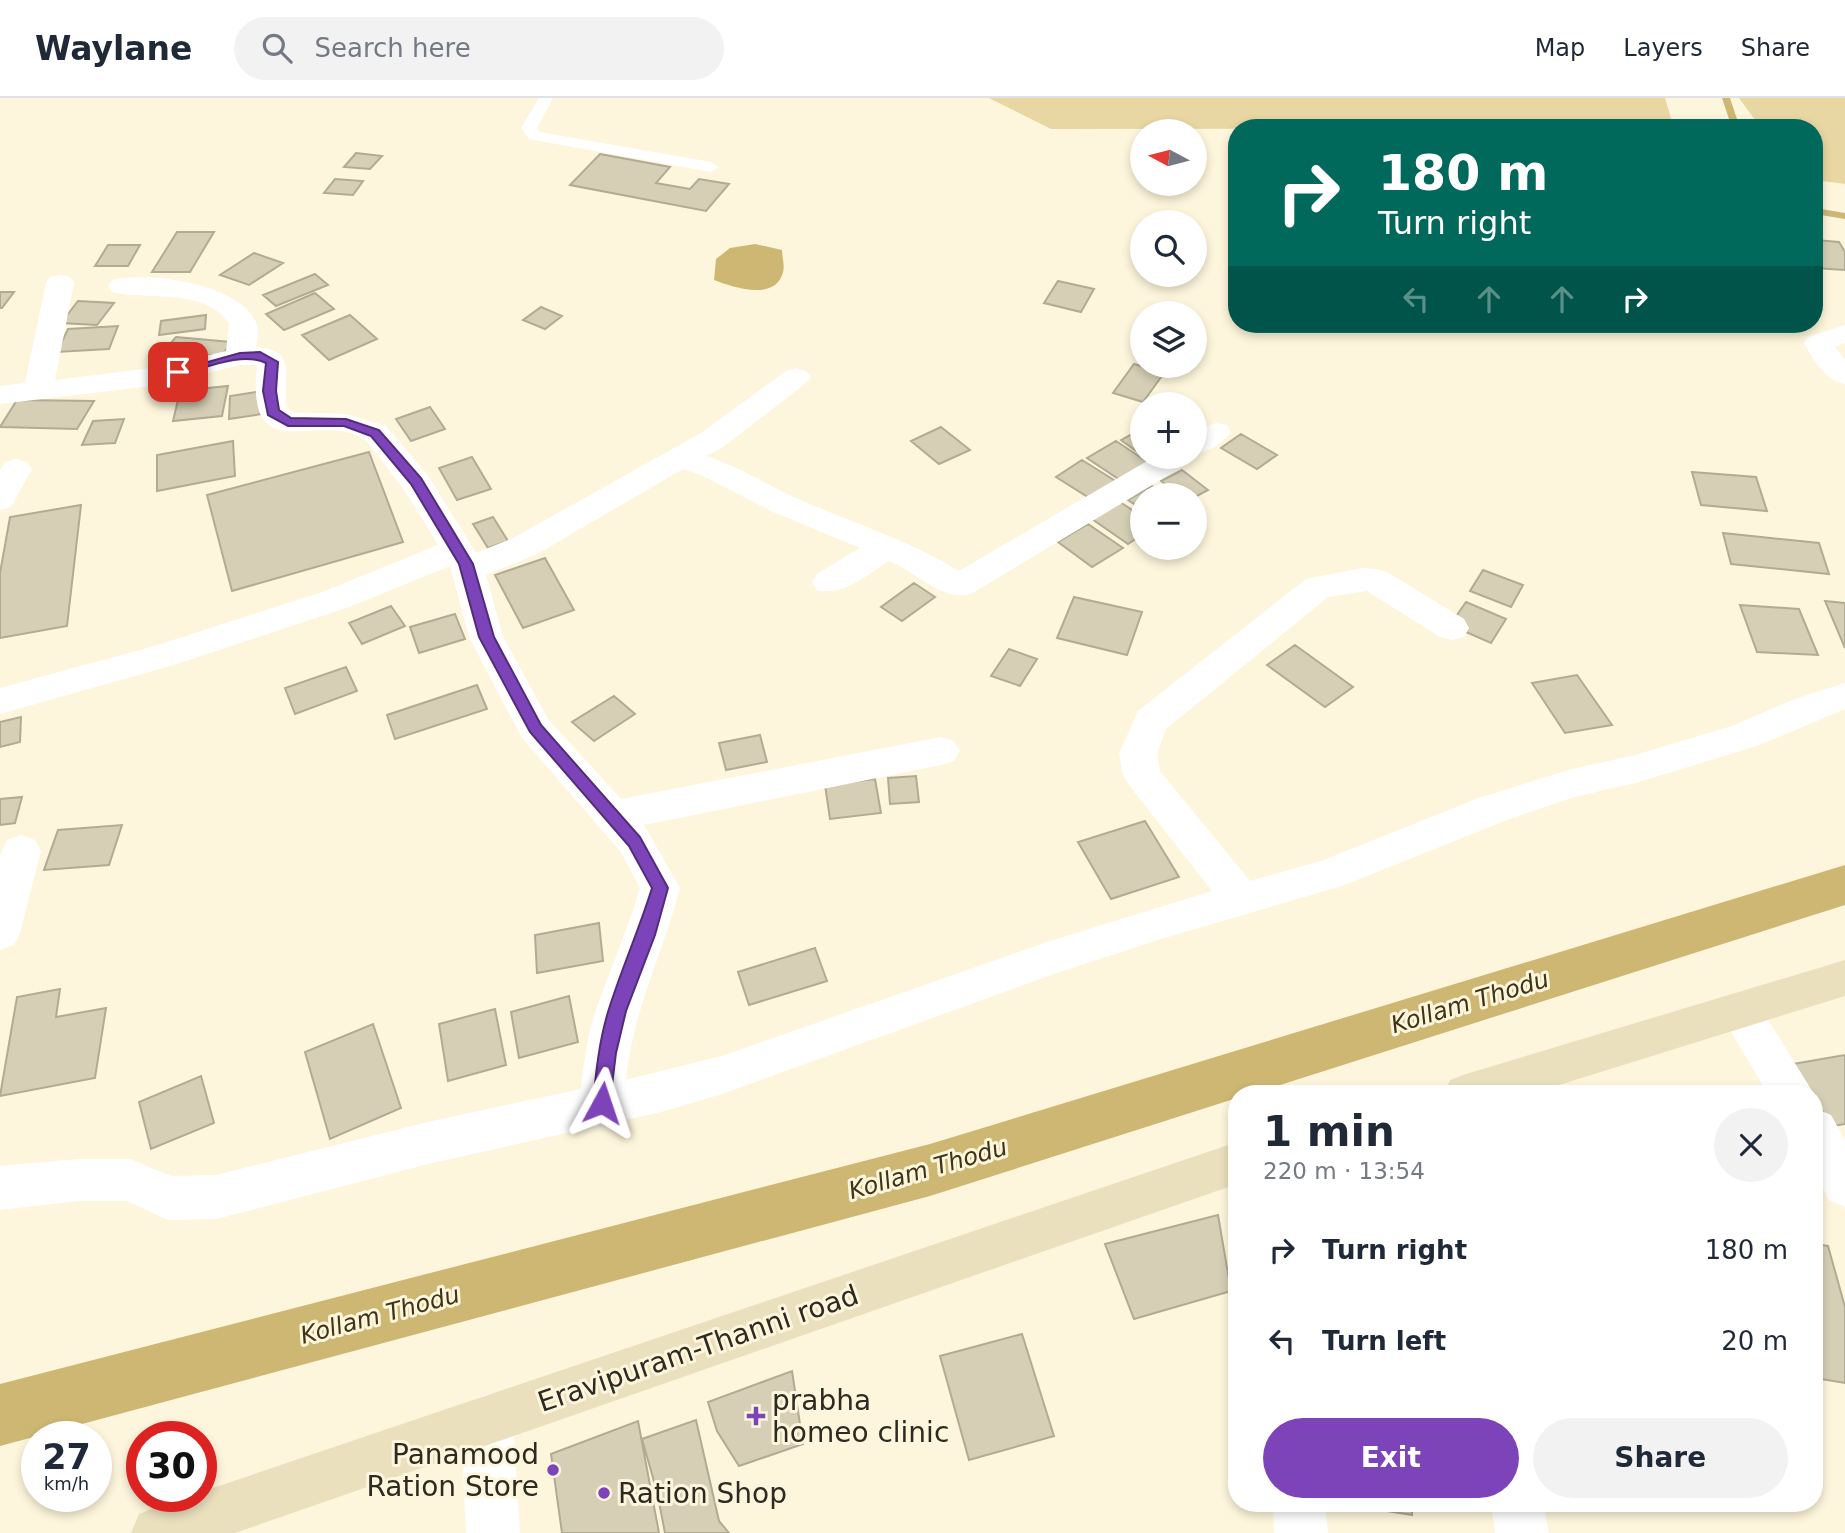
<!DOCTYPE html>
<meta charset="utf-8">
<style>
body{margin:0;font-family:"DejaVu Sans",sans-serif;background:#f2f2f3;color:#1f2937;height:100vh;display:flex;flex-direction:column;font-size:26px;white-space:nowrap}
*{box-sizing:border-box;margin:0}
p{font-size:23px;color:#747a83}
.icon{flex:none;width:38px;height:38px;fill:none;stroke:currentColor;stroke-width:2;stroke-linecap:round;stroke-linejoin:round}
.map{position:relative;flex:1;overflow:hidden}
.side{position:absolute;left:1228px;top:987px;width:595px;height:427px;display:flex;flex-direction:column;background:#fff;border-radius:28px;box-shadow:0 4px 10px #0003}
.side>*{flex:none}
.top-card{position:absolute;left:1228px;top:21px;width:595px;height:214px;border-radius:28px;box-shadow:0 4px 10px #0003;background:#00695c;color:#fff;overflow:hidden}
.needle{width:46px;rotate:277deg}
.buttons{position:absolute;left:1130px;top:21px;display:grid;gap:14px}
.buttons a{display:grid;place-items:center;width:77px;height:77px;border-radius:50%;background:#fff;box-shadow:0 4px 10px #0003;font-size:35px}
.speed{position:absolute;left:21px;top:1323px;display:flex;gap:14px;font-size:35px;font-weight:700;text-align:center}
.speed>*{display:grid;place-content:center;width:91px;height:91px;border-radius:50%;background:#fff;box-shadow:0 4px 10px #0003;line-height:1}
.speed small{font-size:18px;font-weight:400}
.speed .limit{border:10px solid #d22;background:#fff;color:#111}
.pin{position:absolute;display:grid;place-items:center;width:60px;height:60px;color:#fff;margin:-30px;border-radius:14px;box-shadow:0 4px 10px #0006}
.me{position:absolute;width:77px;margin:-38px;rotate:5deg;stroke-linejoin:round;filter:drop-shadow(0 0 5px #0008)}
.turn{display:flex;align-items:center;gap:24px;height:147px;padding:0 35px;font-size:32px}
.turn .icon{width:91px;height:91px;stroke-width:2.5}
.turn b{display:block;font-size:49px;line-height:60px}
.lanes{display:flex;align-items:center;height:66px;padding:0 35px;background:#0003;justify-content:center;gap:35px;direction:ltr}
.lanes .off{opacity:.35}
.round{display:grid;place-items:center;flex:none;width:74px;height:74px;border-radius:37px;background:#f2f2f3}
.head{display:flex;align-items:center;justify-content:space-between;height:119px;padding:0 35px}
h1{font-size:42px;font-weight:700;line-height:52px}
.primary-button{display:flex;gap:14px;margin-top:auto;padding:14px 35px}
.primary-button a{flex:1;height:80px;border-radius:42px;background:#7d44ba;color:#fff;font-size:28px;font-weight:700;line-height:80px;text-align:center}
.primary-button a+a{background:#f2f2f3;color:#1f2937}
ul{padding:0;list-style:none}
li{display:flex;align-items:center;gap:21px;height:91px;padding:0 35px}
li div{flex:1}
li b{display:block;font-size:26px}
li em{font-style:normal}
header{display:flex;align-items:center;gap:42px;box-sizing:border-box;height:98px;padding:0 35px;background:#fff;border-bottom:2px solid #e0e1e3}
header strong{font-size:33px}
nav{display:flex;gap:38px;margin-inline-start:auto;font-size:24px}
.search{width:490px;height:63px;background:#f2f2f3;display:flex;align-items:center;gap:18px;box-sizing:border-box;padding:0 24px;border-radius:38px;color:#747a83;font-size:26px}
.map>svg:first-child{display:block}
</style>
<header>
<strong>Waylane</strong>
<div class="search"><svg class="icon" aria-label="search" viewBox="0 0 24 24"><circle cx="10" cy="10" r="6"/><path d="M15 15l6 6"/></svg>Search here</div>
<nav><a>Map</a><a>Layers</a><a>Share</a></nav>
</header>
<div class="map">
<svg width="1845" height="1435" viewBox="0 0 1845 1435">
<rect width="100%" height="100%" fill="#fef6dc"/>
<path fill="#e8d7a2" d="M989,0h676l9,30 -623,1z
M1739,0h106v86l-30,-4v-52h-54z"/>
<path fill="#cdb773" d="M755,146l27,6c0,6 3,16 1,22 -7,30 -51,15 -69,8l2,-21 14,-11z"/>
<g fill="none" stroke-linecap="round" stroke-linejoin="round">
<path fill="#cdb773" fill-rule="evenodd" d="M1722,0h8l10,30h-8z
M1815,110l30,5v6l-30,-5z"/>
<path fill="#cdb773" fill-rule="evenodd" d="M1845,767v40l-593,189h-15v4l-307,98 -930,250v-62l930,-240z"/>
</g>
<path fill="#d6cfb6" stroke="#b2ab93" stroke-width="2" d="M356,55l26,3 -12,13 -26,-2z
M600,56l70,13 -14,16 34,6 9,-10 30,5 -23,27 -136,-26z
M335,81l28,2 -10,14 -29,-2z
M177,134h37l-24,40h-38z
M1815,142l24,2 6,10v18l-30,-2z
M108,147h32l-12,21h-33z
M254,155l29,10 -34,22 -29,-10z
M315,176l13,11 -52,21 -13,-11z
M1058,183l36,8 -13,23 -37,-9z
M0,194h14l-12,16h-2z
M315,195l19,16 -50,21 -18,-16z
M78,203l36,2 -17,22 -36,-2z
M541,209l21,9 -17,13 -22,-9z
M206,217l-1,14 -46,6 2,-14z
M350,217l27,24 -48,21 -27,-25z
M118,228l-9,23 -52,3 11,-23z
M176,239l56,5 -11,14 -57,-5z
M1134,266l30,9 -21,29 -30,-9z
M228,288l-6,30 -49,5 7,-30z
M262,293v23l-33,5 1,-23z
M17,302l77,1 -17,28 -77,-2z
M430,309l15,22 -34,12 -15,-22z
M124,321l-9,24 -33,2 11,-24z
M941,329l29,23 -31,14 -28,-23z
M1143,330v28l-22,-16z
M1241,336l36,21 -20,14 -36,-21z
M233,343l2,35 -78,15v-36z
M1116,343l33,22 -29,17 -33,-22z
M369,354l34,90 -171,49 -25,-96z
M472,359l19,32 -34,11 -18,-32z
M1082,362l35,22 -26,17 -35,-22z
M1182,372l26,20 -13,7 -16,-2 -18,-14z
M1692,374l64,5 11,34 -66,-6z
M1152,388l14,9h-23v15l-15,-10z
M1120,404l23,15v17l-15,10 -36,-25z
M81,407l-14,121 -67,12v-65l10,-56z
M493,419l15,24 -20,7 -15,-24z
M1088,426l35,24 -31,19 -34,-25z
M1723,435l96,10 10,31 -98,-10z
M545,460l29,52 -51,18 -28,-53z
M1483,472l40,15 -12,22 -41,-16z
M914,485l21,14 -33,24 -21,-14z
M1074,499l68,15 -15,43 -70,-17z
M1825,503l20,2v45z
M1466,504l40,17 -15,24 -41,-18z
M1740,507l59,4 19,46 -61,-3z
M391,508l14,20 -43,18 -13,-21z
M455,516l10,25 -46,14 -9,-26z
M1295,547l58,42 -28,20 -58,-42z
M1009,551l28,10 -17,27 -29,-10z
M346,569l11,24 -62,23 -10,-26z
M1577,577l35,50 -47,8 -33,-50z
M477,587l10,24 -92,30 -8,-24z
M614,598l21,18 -41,27 -22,-19z
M21,619l-1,25 -20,5v-25z
M760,637l7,27 -41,8 -7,-27z
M916,678l3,26 -29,2 -2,-26z
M875,681l6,34 -51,6 -5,-34z
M22,699l-7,26 -15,2v-26z
M1145,723l34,56 -68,22 -33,-57z
M122,727l-13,40 -65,5 14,-40z
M599,825l4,38 -66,12 -2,-38z
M815,850l12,33 -78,24 -11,-33z
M60,891l-4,28 50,-9 -11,70 -95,18 17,-99z
M569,898l9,46 -59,16 -8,-46z
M495,911l11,56 -58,16 -9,-57z
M373,926l28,84 -71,31 -25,-87z
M1845,957v69l-13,2 -17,-27v-5h-3l-19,-30z
M201,978l13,47 -63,26 -12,-47z
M1218,1117l13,76 -97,28 -29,-75z
M1815,1146l13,2 17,61v76l-30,-5z
M1022,1236l32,102 -85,24 -29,-104z
M792,1273l11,73 -64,22 -22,-35 -9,-29z
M696,1322l23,101 10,12h-64l-8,-41 -15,-53z
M638,1323l21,112h-97l-11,-79z
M1338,1405h74v12z"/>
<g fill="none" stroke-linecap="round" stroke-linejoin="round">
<path fill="#fff" fill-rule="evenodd" d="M539,0h14l-16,30 2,4 172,30 8,5 -8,5 -182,-33 -8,-11z"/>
<path fill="#fff" fill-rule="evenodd" d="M60,177l10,2 4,6 -19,97 105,-13 66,-16 3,-27c-23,-37 -81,-23 -117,-32l-4,-6 4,-6c36,-9 132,4 145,45 3,7 0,15 -1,22 44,3 25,30 31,61l8,5 51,1 40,12 41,48 49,79 37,-15 188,-105 85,-62 10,-3 10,3 5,6 -5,6 -83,64 -17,9c31,10 58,27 88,41 55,25 113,42 165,74l195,-114h37l-4,7 -216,130c-29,8 -56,-23 -82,-33 -21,13 -46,36 -72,29l-5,-8 5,-8 43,-26 -89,-37 -68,-35 -20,-7 -146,85 -51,21 17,62 45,82 73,80 320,-62 13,4 6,10 -6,10 -13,4 -297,60 36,63c-17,65 -48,125 -54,192l96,-24 325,-114 165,-51 -83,-106 -6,-10 -4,-21 19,-43 168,-132 56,-11 13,1 12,3 77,47 5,9 -5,9 -12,3 -12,-3 -73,-46 -39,6 -162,132 -9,25 3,17 90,110 71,-20 158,-63 93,-29 63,-14 97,-29 60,-26 53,-17v26l-88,37 -122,37 -61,14 -67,23 -165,66 -181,53 -107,35 -332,120 -61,18 -229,51 -216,56 -48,1 -41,-19h-48l-79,9v-44l79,-7h51l41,17 45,-1 216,-54 149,-32c3,-26 6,-53 15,-79 14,-41 32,-80 44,-122l-19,-36 -99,-114 -53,-101 -19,-71 -101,41 -172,57 -177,50v-26l158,-43 167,-54 113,-46c-18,-31 -36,-60 -60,-89 -4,-4 -8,-12 -13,-16 -44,-32 -120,33 -108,-74l-2,-1h-16l-79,20 -160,19v-18l25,-3 21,-100 4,-6z
M1845,227v18l-10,4 10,13v24c-21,-5 -31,-23 -41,-41l4,-6z
M1216,325l11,2 4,7c-8,12 -22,19 -36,22v-23z
M16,361l11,3 5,7 -21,38 -11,3v-40l5,-8z
M21,737l14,5 6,11 -21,82 -6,12 -14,5v-94l7,-16z
M1739,894l15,5 60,97h-46l-50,-84 6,-13z
M1815,1010l16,7 14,25v67l-16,-7 -14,-26z
M487,1296l18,8 8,18 7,113h-54l-5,-113 8,-18z
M1273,1405h52l3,30h-54z
M1491,1405h52l6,30h-54z"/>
<path fill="#eae0be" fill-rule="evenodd" d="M1845,862v36l-315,98h-86l6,-14 16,-6z
M1237,1044v42l-1002,349h-104l8,-19c20,-8 40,-18 62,-18v-4z"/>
</g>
<path fill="#7d44ba" stroke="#512c79" stroke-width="2" d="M240,255l20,-1 18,10 -2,29 3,19 12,8 55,1 33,11 42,48 52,86 21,73 47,88 99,112 28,51 -13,47 -29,76 -10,42 -7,56 -7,2 -6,-2 -3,-6c3,-31 6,-61 15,-91 13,-42 31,-82 44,-124l-23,-42 -99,-114 -51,-95 -20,-73 -48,-80 -40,-48 -27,-10h-56l-20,-11 -5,-24 3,-28c-25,-12 -62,6 -88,12l-6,-3z"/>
<g fill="#7d44ba" stroke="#fef6dc" stroke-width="2.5">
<path d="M752.5 1307.5h7v7h7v7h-7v7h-7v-7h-7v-7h7z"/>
<circle cx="553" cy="1372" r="7"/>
<circle cx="604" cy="1395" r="7"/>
</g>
<g text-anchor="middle" stroke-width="6" stroke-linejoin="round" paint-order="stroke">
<g font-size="24" font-style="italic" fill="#3e3516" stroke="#fef6dc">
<text transform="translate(1470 904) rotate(-17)" y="8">Kollam Thodu</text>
<text transform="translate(928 1071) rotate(-16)" y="8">Kollam Thodu</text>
<text transform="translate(380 1217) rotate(-15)" y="8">Kollam Thodu</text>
</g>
<g font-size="28" fill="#2d2a21" stroke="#fef6dc">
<text transform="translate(698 1250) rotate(-19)" y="10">Eravipuram-Thanni road</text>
</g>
<g font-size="28" fill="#2d2a21" stroke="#fef6dc" text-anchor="start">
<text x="772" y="1312">prabha<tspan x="772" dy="32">homeo clinic</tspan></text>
<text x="539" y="1366" text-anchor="end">Panamood<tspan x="539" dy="32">Ration Store</tspan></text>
<text x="618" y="1405">Ration Shop</text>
</g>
</g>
</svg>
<div class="buttons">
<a><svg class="needle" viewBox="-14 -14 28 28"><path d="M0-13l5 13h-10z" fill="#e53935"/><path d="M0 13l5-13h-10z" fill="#747a83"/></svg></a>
<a><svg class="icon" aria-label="search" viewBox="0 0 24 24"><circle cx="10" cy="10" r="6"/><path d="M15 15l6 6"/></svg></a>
<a><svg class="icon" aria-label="layers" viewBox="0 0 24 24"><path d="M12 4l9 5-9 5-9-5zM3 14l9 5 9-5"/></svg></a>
<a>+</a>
<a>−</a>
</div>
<div class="speed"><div>27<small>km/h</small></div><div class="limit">30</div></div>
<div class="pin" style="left:178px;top:274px;background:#d93025"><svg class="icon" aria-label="arrive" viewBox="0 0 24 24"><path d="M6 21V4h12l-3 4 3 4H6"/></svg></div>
<svg class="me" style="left:602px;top:1005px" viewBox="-20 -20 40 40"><path d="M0-17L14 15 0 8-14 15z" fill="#7d44ba" stroke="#fff" stroke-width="4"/></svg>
<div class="top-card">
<div class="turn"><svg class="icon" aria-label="right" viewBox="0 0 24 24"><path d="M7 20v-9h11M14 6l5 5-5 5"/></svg><div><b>180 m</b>Turn right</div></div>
<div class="lanes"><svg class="icon off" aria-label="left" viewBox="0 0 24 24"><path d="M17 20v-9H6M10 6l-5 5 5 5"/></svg><svg class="icon off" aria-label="ahead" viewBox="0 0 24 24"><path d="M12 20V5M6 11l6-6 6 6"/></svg><svg class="icon off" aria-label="ahead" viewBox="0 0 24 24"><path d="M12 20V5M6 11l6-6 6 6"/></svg><svg class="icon" aria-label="right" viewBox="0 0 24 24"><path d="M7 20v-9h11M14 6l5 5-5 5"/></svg></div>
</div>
<section class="side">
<div class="head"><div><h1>1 min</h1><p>220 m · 13:54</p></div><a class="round"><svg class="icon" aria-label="close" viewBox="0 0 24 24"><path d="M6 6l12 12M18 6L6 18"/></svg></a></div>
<ul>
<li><svg class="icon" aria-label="right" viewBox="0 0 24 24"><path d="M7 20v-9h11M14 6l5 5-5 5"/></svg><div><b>Turn right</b></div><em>180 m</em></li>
<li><svg class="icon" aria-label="left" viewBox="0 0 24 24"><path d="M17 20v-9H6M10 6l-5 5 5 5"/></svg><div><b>Turn left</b></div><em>20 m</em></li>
</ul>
<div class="primary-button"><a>Exit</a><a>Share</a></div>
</section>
</div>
